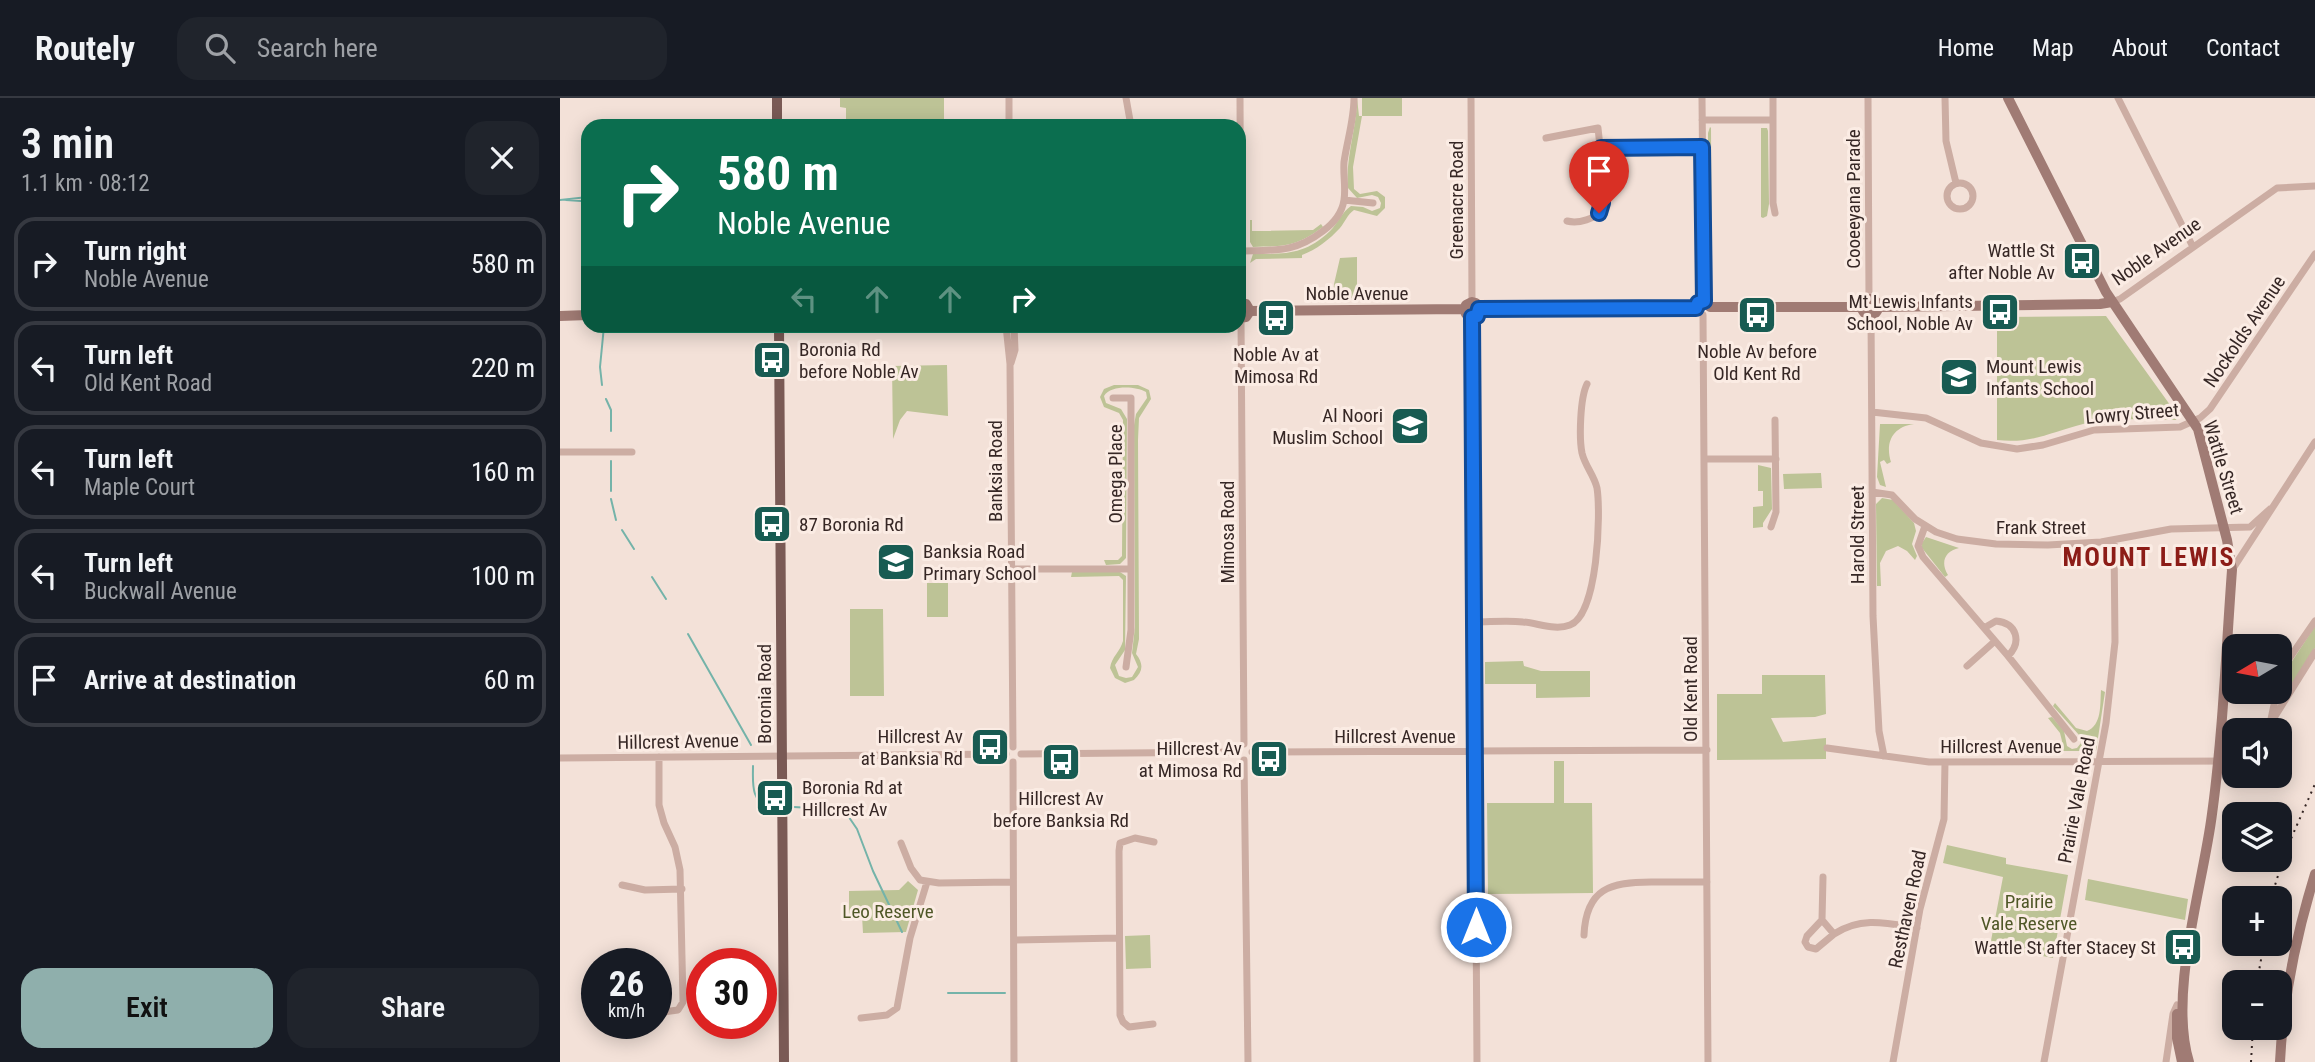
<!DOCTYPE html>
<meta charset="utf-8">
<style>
body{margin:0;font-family:"Roboto Condensed",sans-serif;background:#20242c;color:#f1f3f6;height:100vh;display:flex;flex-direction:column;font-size:26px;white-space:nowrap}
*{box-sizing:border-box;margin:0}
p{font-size:23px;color:#9ea1a6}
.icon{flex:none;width:38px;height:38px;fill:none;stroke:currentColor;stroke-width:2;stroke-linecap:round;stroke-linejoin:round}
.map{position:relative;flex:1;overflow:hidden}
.drawer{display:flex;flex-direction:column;background:#171b24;width:560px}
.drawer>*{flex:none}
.guide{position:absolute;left:21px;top:21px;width:665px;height:214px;border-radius:21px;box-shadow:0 4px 18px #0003;background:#0b6e4f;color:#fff;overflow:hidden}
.needle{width:46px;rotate:260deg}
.fabs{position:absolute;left:1662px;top:536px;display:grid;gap:14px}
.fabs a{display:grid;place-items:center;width:70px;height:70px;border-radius:14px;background:#171b24;box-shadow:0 4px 18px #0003;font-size:35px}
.speed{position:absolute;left:21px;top:850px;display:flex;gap:14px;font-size:35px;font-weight:700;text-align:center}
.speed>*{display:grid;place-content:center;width:91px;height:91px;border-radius:50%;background:#171b24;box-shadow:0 4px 18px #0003;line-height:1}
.speed small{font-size:18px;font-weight:400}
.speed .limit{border:10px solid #d22;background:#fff;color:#111}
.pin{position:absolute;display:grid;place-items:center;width:60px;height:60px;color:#fff;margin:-72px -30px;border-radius:50% 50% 50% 0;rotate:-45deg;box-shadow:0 0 7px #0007}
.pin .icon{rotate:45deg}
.me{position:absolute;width:77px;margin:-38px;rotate:0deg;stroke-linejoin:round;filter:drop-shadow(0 0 5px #0008)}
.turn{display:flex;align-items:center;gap:24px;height:147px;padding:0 21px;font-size:32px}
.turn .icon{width:91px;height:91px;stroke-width:2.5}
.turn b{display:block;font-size:49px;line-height:60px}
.lanes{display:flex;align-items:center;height:66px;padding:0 21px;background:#0003;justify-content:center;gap:35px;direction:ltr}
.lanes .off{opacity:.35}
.round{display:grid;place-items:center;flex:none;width:74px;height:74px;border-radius:21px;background:#20242c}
.headline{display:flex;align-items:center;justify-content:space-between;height:119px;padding:0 21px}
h1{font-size:42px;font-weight:600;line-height:52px}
.action{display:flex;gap:14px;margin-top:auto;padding:14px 21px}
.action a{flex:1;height:80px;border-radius:21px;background:#8fafac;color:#111;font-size:28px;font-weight:600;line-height:80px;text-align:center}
.action a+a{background:#20242c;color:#f1f3f6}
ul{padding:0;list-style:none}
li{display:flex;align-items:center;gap:21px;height:94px;margin:0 14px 10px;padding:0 7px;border:4px solid #363941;border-radius:21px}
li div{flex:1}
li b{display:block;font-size:26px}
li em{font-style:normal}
header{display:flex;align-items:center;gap:42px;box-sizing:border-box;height:98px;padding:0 35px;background:#171b24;border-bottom:2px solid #363941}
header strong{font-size:33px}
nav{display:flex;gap:38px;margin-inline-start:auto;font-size:24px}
.search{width:490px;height:63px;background:#20242c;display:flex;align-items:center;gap:18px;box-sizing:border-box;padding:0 24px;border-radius:21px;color:#9ea1a6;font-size:26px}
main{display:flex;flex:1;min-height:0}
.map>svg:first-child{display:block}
</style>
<header>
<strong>Routely</strong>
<div class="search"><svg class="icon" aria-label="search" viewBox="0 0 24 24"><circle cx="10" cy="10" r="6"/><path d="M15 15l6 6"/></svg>Search here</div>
<nav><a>Home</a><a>Map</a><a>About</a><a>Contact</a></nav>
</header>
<main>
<section class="drawer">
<div class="headline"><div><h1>3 min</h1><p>1.1 km · 08:12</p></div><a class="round"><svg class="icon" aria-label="close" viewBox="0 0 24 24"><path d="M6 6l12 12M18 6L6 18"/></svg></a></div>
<ul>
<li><svg class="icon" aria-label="right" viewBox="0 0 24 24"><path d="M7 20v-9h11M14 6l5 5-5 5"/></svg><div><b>Turn right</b><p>Noble Avenue</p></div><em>580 m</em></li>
<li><svg class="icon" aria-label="left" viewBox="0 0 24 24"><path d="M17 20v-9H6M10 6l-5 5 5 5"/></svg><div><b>Turn left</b><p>Old Kent Road</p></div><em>220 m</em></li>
<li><svg class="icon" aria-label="left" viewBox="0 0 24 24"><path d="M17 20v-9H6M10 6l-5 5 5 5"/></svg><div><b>Turn left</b><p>Maple Court</p></div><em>160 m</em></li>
<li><svg class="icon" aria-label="left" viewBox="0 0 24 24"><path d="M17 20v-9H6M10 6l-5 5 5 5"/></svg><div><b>Turn left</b><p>Buckwall Avenue</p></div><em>100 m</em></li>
<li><svg class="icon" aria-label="arrive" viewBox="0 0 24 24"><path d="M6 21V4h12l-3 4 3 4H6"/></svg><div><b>Arrive at destination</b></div><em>60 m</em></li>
</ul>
<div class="action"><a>Exit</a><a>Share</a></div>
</section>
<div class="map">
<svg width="1755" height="964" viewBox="0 0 1755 964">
<rect width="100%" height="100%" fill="#f3e1d8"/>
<path fill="#bdc396" d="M280,0h104v28h-98v-18l-6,-1z
M797,0l2,18h3v-18h40v18h-40l-9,51 1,22 6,5 17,-3 8,6v11l-8,8 -23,-6c-7,5 -9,12 -14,18 -10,11 -24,22 -38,27v3l-46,1 -6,4 3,-9c32,0 52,1 77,-23 8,-8 12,-19 21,-25l12,1 9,4 8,-3 1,-5 -3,-6 -6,-2 -15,3 -9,-10c-3,-30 9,-60 9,-90z
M1150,29l1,1 1,166 -4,-3v-158z
M1201,30h6l1,3 1,73 -2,12 -4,2 -2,-1z
M690,122h2v11l61,-1 8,-6 2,3c-28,20 -37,19 -70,20l-3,-5z
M797,159v43h-24l1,-16 6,-26z
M1546,218l72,100 -2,4c-30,0 -63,-3 -93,4 -32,8 -51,20 -86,16v-123z
M387,267l1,51 -41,-5 -7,9 -7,19 -1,-73z
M554,287h24l11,5 2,9 -12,19 -1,22 1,199 -3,15c8,10 7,18 -2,26l-9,3 -10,-5 -5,-10c2,-12 10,-16 13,-27v-61l-4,-4 -48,1 1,-5h48l6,4 -1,74 -10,15 4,11 7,2 6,-1 6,-10 -6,-14 3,-26 -1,-202 2,-11 11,-16 -1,-6c-11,-6 -35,-7 -42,4l2,7 15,6 6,10 -1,139 -6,6 -14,1 -2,-5h14l4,-4 1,-136 -4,-7 -15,-6 -4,-10 4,-8z
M1320,326h34c-22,3 -29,19 -23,38l-4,2 -3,-4 -4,2 6,25 -6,-2 -3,-8z
M1198,367l13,3 1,41 -9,14v4l-10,1v-21l10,-1v-15h-5z
M1261,375l1,15 -38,1 -1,-15z
M1322,400l11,2 21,23 2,8 -4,13 5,12 -2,4 -8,-9 -9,-5 -12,5 -6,12 1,23h-4l-1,-82z
M1366,439l33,11c-14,3 -19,14 -11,27l-3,2 -23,-29v-5z
M367,485h21v34h-21z
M290,511h33l1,87h-34z
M1755,528v22l-25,39 -6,1 -2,-3 3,-13z
M963,563l1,5 17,5h49v26l-54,1v-14h-51v-22z
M1202,577h63l1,39 -11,3 -44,1 12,24 43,-4v21l-109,1v-66h45z
M1541,592l4,2 -9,59h-45l7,-2 4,-8 -2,-8 -12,-15 4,-1 12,14 3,15 5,3 5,-1 4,-5 -2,-8 -26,-29 2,-3 21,25 11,3c15,-6 13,-26 14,-41z
M994,663h10v42h28l1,90 -105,1 -1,-91h67z
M1387,747l59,13v6l62,11 -15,83 -63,-12 13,-69 -60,-14z
M1528,781l100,20 -3,21 -100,-20z
M348,783l10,9 -12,42 -43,1 -1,-17h-13v-25l50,-1z
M590,837l1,33 -25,1 -1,-33z"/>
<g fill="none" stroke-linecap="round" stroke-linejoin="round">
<path stroke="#74b3a9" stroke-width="2" d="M0,102l28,-3
M6,102l15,1 7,4
M42,287l-2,-18 4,-41
M46,301l5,11v21
M51,363v30
M51,401l5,21
M62,432l12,19
M92,479l14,22
M128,536l63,111
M193,668c0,17 -3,37 19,41
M234,709l50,3 13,19 16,42 29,61
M388,895h57"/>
<path stroke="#ccada3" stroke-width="7" d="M449,0v28
M566,0l5,28
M680,0l1,205
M911,0l1,204
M1142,0l2,203
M1213,0v105l2,10
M1308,0l1,201
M1385,0l1,43 10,42
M1558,0l75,149
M1142,22h71
M986,40l52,-10 3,28 1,53c-6,10 -24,15 -35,12
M1041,50l101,-1
M1387 98a13 13 0 1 1 26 0a13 13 0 1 1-26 0Z
M784,102l29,3
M681,153c35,-1 53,2 82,-20 11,-8 19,-18 21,-31 2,-12 -1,-25 0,-38 3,-21 10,-42 10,-64
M1552,204l8,-3 157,-111 38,-2
M1143,217l5,747
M1311,217l2,301 6,115 5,25
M912,219l5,745
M681,221l3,425
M446,228l4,38 3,383
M451,265l4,-13 -1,-24
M553,300h18v232l-5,37
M1312,314l54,6 55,25 36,6 26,-4 51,-15 86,-3 20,-9 10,-9 105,-155
M0,354h72
M1144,361h72
M1312,394l20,3 23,24 21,13 21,7 39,5 52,1 53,-3 70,-13 79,-2 20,-18
M1365,428l-7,20 5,11 85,99 66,83
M1211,429l5,-15 -1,-92
M451,471h119
M1672,472l83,-128
M915,524c15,0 32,-2 48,0 15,1 32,9 47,3 28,-10 31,-112 27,-137 -3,-13 -12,-22 -15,-35 -3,-15 -2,-55 5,-69
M1424,530l12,-7c21,2 26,21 12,35
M1407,568l28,-25
M1720,580l4,-12 31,-45
M1711,621l6,-28
M1709,628l46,-74
M1267,650l102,14 306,-1
M692,654l455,-2
M461,656l216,-2
M0,660l446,-4
M684,662l4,302
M453,664l1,300
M341,745l10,25 9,12 19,3 73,-1
M1263,779l-1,43 12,14c27,-18 53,-11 83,-6
M62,787l23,5 37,-1
M1262,822l-15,16 -2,6 3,5 8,2 18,-15
M1024,837c2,-47 27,-53 67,-53 19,0 38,0 56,0
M454,842l105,-2
M96,915l22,-3 5,-8 -3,-132 -5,-23 -11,-24 -5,-18v-48
M301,920l26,-3 10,-7 13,-70 17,-56
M593,926l-24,3 -6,-5 -3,-7 -1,-164 1,-8 15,-5 19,4
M1333,964l27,-153 24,-90 1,-57
M1484,964l62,-339 9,-81 -1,-101
M1606,964l7,-48 4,-9"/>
<path stroke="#a07b74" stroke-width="10" d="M1448,0l98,194 92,137 29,111 5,30c-6,81 -9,164 -20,244 -9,72 -44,179 -23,248
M1302 209a8 8 0 1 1 16 0a8 8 0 1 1-16 0Z
M679,205l7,1 4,7
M1150,209h152
M1317,209l223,-3 12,-2
M904,211l2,5 6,3 5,-2 2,-6
M904,211l2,-4 6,-3 4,1 3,6
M919,211l217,-1
M690,213l214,-2
M0,218l28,-1
M679,220l7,-1 4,-6
M1617,916v24l5,24
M1720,964c3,-65 16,-126 35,-188"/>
<path stroke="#7a5a55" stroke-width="10" d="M217,0v28
M219,228l5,736"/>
<path stroke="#362725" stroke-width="2" stroke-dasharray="2 5" stroke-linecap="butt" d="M1711,800l15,-48 29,-66
M1697,884l7,-39
M1691,964l2,-35"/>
</g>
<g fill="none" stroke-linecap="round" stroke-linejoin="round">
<g stroke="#114b97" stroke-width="18">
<path id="route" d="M916,829l-4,-610 5,-1 2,-7 217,-1 2,-5 6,-2 -2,-154 -101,1 1,55 -3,10"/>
</g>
<use href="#route" stroke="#1a73e8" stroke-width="12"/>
</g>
<defs>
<g id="bus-square" transform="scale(2.0125)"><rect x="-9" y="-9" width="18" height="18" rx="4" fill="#185b52" stroke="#fbece4"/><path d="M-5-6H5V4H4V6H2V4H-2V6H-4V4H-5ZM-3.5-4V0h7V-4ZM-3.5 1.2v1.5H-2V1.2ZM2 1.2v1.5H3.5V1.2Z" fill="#fff"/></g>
<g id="school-square" transform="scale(2.0125)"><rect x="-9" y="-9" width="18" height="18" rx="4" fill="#185b52" stroke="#fbece4"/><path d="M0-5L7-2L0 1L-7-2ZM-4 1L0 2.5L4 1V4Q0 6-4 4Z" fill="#fff"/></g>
</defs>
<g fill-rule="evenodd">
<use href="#bus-square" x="1522" y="163"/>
<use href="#bus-square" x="1440" y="214"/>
<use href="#bus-square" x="1197" y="217"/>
<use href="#bus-square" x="716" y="220"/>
<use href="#bus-square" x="212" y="262"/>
<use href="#school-square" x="1399" y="279"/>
<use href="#school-square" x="850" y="328"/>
<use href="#bus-square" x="212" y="426"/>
<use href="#school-square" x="336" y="464"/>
<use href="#bus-square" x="430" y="649"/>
<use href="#bus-square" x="709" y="661"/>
<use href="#bus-square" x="501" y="664"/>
<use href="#bus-square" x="215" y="700"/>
<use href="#bus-square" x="1623" y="849"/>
</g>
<g text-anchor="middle" stroke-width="6" stroke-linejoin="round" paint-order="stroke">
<g font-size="19" fill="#362725" stroke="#fbece4">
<text transform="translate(1293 101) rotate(-90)" y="7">Cooeeyana Parade</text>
<text transform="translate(896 102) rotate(-90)" y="7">Greenacre Road</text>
<text transform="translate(1596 153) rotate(-35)" y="7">Noble Avenue</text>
<text x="797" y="202">Noble Avenue</text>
<text transform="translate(1684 233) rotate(-56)" y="7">Nockolds Avenue</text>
<text transform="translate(1572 315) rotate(-5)" y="7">Lowry Street</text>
<text transform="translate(1664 369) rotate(73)" y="7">Wattle Street</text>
<text transform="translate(435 373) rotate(-90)" y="7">Banksia Road</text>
<text transform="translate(555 376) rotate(-90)" y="7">Omega Place</text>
<text x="1481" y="436">Frank Street</text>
<text transform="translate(667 434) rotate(-90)" y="7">Mimosa Road</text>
<text transform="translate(1297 437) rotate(-90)" y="7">Harold Street</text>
<text transform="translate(1130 591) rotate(-90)" y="7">Old Kent Road</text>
<text transform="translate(204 596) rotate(-90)" y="7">Boronia Road</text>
<text x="835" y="645">Hillcrest Avenue</text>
<text transform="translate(118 643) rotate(-1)" y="7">Hillcrest Avenue</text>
<text x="1441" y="655">Hillcrest Avenue</text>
<text transform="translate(1516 702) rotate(-79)" y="7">Prairie Vale Road</text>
<text transform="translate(1347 811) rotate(-78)" y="7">Resthaven Road</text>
</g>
<g font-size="19" fill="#362725" stroke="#fbece4" text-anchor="end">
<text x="1495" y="159">Wattle St<tspan x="1495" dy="22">after Noble Av</tspan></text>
<text x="1413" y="210">Mt Lewis Infants<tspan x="1413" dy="22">School, Noble Av</tspan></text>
<text x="239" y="258" text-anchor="start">Boronia Rd<tspan x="239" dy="22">before Noble Av</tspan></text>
<text x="1197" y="260" text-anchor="middle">Noble Av before<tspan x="1197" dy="22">Old Kent Rd</tspan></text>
<text x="716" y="263" text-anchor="middle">Noble Av at<tspan x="716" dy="22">Mimosa Rd</tspan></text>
<text x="1426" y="275" text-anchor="start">Mount Lewis<tspan x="1426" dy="22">Infants School</tspan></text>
<text x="823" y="324">Al Noori<tspan x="823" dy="22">Muslim School</tspan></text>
<text x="239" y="433" text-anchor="start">87 Boronia Rd</text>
<text x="363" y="460" text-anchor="start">Banksia Road<tspan x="363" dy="22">Primary School</tspan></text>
<text x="403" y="645">Hillcrest Av<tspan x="403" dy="22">at Banksia Rd</tspan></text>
<text x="682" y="657">Hillcrest Av<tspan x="682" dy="22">at Mimosa Rd</tspan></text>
<text x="242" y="696" text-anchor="start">Boronia Rd at<tspan x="242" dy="22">Hillcrest Av</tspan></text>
<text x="501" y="707" text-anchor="middle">Hillcrest Av<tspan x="501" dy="22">before Banksia Rd</tspan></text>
<text x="1596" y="856">Wattle St after Stacey St</text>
</g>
<g font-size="19" fill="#4f5727" stroke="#fbece4">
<text x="1469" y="810">Prairie<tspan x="1469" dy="22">Vale Reserve</tspan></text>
<text x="328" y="820">Leo Reserve</text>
</g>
<g font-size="26" font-weight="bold" letter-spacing="2" fill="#8c1c17" stroke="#fbece4">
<text x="1589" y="468">MOUNT LEWIS</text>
</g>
</g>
</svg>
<div class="fabs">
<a><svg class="needle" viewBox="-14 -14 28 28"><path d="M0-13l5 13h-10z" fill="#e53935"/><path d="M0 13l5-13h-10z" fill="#9ea1a6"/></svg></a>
<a><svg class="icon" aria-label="sound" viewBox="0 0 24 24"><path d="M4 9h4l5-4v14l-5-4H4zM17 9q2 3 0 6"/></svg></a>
<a><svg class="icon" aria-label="layers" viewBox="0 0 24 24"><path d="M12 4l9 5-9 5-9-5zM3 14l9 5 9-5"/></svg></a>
<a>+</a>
<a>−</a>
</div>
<div class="speed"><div>26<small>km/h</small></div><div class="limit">30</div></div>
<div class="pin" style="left:1039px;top:115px;background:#d93025"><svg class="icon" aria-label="arrive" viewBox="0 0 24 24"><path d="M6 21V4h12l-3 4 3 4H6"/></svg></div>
<svg class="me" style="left:916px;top:829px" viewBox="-20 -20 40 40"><circle r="17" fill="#1a73e8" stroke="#fff" stroke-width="3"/><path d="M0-11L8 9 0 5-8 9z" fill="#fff"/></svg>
<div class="guide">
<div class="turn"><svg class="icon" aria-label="right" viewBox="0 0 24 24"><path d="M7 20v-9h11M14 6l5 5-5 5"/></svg><div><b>580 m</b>Noble Avenue</div></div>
<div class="lanes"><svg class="icon off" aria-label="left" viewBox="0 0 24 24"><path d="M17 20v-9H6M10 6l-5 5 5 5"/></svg><svg class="icon off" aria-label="ahead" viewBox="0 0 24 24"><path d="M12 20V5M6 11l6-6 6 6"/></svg><svg class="icon off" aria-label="ahead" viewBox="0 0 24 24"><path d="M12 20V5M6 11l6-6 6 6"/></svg><svg class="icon" aria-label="right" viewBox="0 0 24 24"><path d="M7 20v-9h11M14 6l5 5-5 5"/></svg></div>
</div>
</div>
</main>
